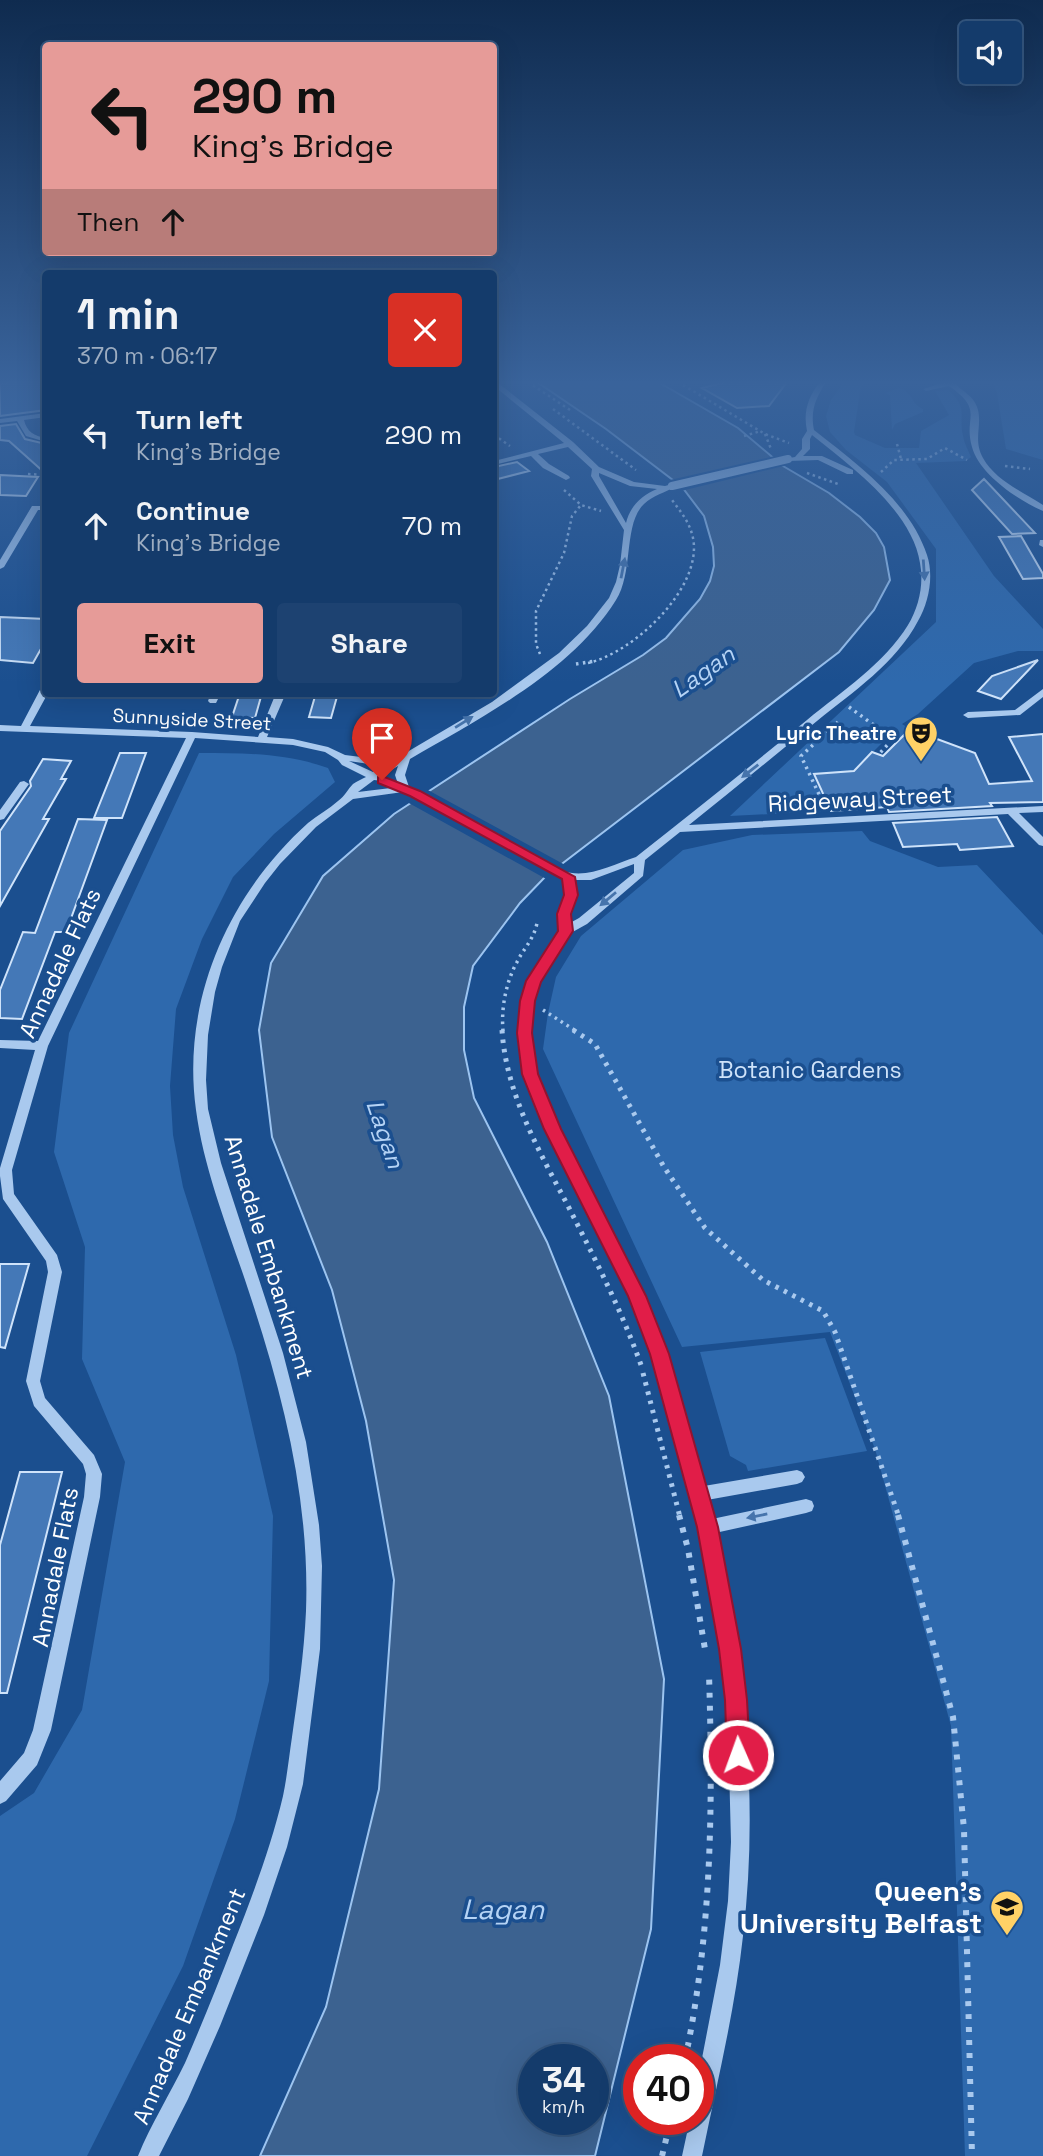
<!DOCTYPE html>
<meta charset="utf-8">
<style>
body{margin:0;font-family:"Space Grotesk",sans-serif;background:#1d4271;color:#f1f3f6;height:100vh;display:flex;flex-direction:column;font-size:26px;white-space:nowrap}
*{box-sizing:border-box;margin:0}
p{font-size:23px;color:#9dadc1}
.icon{flex:none;width:38px;height:38px;fill:none;stroke:currentColor;stroke-width:2;stroke-linecap:round;stroke-linejoin:round}
.map{position:relative;flex:1;overflow:hidden}
.details{position:absolute;left:42px;top:270px;width:455px;height:427px;display:flex;flex-direction:column;background:#143b6b;border-radius:7px;box-shadow:0 7px 28px #0002,0 0 0 2px #33557e}
.details>*{flex:none}
.guide{position:absolute;left:42px;top:42px;width:455px;height:214px;border-radius:7px;box-shadow:0 7px 28px #0002,0 0 0 2px #33557e;background:#e69b98;color:#111;overflow:hidden}
.buttons{position:absolute;left:959px;top:21px;display:grid;gap:14px}
.buttons a{display:grid;place-items:center;width:63px;height:63px;border-radius:7px;background:#143b6b;box-shadow:0 7px 28px #0002,0 0 0 2px #33557e;font-size:35px}
.speed{position:absolute;left:518px;top:2044px;display:flex;gap:14px;font-size:35px;font-weight:700;text-align:center}
.speed>*{display:grid;place-content:center;width:91px;height:91px;border-radius:50%;background:#143b6b;box-shadow:0 7px 28px #0002,0 0 0 2px #33557e;line-height:1}
.speed small{font-size:18px;font-weight:400}
.speed .limit{border:10px solid #d22;background:#fff;color:#111}
.pin{position:absolute;display:grid;place-items:center;width:60px;height:60px;color:#fff;margin:-72px -30px;border-radius:50% 50% 50% 0;rotate:-45deg;box-shadow:0 0 7px #0007}
.pin .icon{rotate:45deg}
.me{position:absolute;width:77px;margin:-38px;rotate:358deg;stroke-linejoin:round;filter:drop-shadow(0 0 5px #0008)}
.turn{display:flex;align-items:center;gap:24px;height:147px;padding:0 35px;font-size:32px}
.turn .icon{width:91px;height:91px;stroke-width:2.5}
.turn b{display:block;font-size:49px;line-height:60px}
.then{display:flex;align-items:center;height:66px;padding:0 35px;background:#0003;gap:14px;font-size:26px}
.round{display:grid;place-items:center;flex:none;width:74px;height:74px;border-radius:7px;background:#1d4271}
.head{display:flex;align-items:center;justify-content:space-between;height:119px;padding:0 35px}
h1{font-size:42px;font-weight:700;line-height:52px}
.primary-button{display:flex;gap:14px;margin-top:auto;padding:14px 35px}
.primary-button a{flex:1;height:80px;border-radius:7px;background:#e69b98;color:#111;font-size:28px;font-weight:700;line-height:80px;text-align:center}
.primary-button a+a{background:#1d4271;color:#f1f3f6}
ul{padding:0;list-style:none}
li{display:flex;align-items:center;gap:21px;height:91px;padding:0 35px}
li div{flex:1}
li b{display:block;font-size:26px}
li em{font-style:normal}
.map>svg:first-child{display:block}
</style>
<div class="map">
<svg width="1043" height="2156" viewBox="0 0 1043 2156">
<rect width="100%" height="100%" fill="#1b4f8f"/>
<path fill="#2e69ad" d="M844,382h24l-7,3 -7,47 1,3 30,13h34l2,-17 28,-16 -14,-24 13,-1c21,18 10,23 15,46 1,7 5,14 8,21l-5,4 -50,2 78,113 49,53v22h-25l-44,12 -56,51 -16,10 8,5 -10,9 -9,-4 -37,37 -39,3 16,37 -101,5 206,-194v-73l-49,-67 -41,-32 -16,-18 -4,-16 5,-16z
M1000,382h43v78l-37,-11 -9,-56 -4,-10z
M899,388c14,4 12,16 24,21v3l-28,12 -3,6 -2,-35 -5,-2z
M199,753c45,0 86,0 129,15l7,14 -61,52 -41,43 -31,62 -26,70 -6,77 3,49 10,52 53,168 37,161 -4,165 -34,138 -52,147 -96,190h-87v-340l34,-23 48,-83 43,-248 -43,-103 3,-112 -31,-95 15,-119z
M862,831l8,10 68,26 39,-2 66,70v1221h-78l-14,-430 -76,-277 -45,-117 -148,15 -139,-298 5,-36 8,-36 25,-41 102,-86 69,-15z
M825,1338l42,113 -119,20 -2,-6 -16,-9 -30,-104z"/>
<path fill="#3c6290" stroke="#9cc4f0" stroke-width="2" fill-rule="evenodd" d="M537,382h121l80,46 45,38 46,27 31,24 16,16 8,14 6,33 -16,30 -35,42 -293,224 -26,27 -47,63 -9,41v43l10,48 73,144 62,154 55,283 -13,250 -56,227h-335l66,-149 53,-218 15,-209 -28,-159 -34,-131 -60,-153 -13,-107 12,-67 52,-87 71,-62 176,-115 73,-44 23,-17 34,-39 10,-18 4,-15 -1,-19 -9,-31 -22,-29 -76,-58zM534,2060h59v59h-59z"/>
<path fill="#1b4f8f" d="M775,456l13,9 -107,26 -11,-11z
M426,789l141,77 -19,14 -141,-78z"/>
<path fill="#4478b7" stroke="#cfe3fa" stroke-width="2" d="M10,382h36v28l-46,6v-32z
M726,382h61l-18,24 -32,2 -35,-20z
M16,424l9,15 21,5v30l-37,-33 -9,-1v-14z
M517,462l12,9 -35,9v-13z
M0,475l38,2 -12,19 -26,-1z
M984,479l51,54 -23,1 -40,-44z
M1021,536l22,38v4l-20,1 -24,-42z
M0,617l46,2v21l-13,23 -33,-3z
M1038,660l-37,39 -23,-8 14,-15z
M240,693h22l-7,25 -23,-1z
M316,693h22l-7,25 -22,-1z
M910,729l65,24 14,31 43,-3 -23,-44 34,-3v68l-53,1 2,3 -103,6 -2,-5 -56,4 -17,-37 40,-3 18,-19 11,4z
M120,753h26l-24,65h-28z
M43,759l28,2 -10,18h5l-23,40h6l-49,87v-75l31,-45 -1,-5z
M997,817l16,29 -53,4 -3,-6 -54,3 -10,-24z
M78,819l29,1 -41,112h-11l-33,87 -22,-1v-28l23,-58 12,1z
M0,1264h29l-24,84 -5,-1z
M20,1472h42l-55,221h-7v-148z"/>
<g fill="none" stroke-linecap="round" stroke-linejoin="round">
<path stroke="#a9c9ee" stroke-width="2.5" stroke-dasharray="2.5 3.5" stroke-linecap="butt" d="M528,382l42,28
M678,382l87,52 24,9
M553,409l83,61
M765,434l6,15
M494,435l16,11
M744,436l17,-5
M897,444l4,15
M1005,466l25,3
M881,472l13,-12 33,-1 18,-11 22,12
M807,473l31,11
M28,474l18,1
M564,490l17,15 20,6
M540,654l-4,-10v-33l28,-58 8,-37 9,-11
M588,663c45,-10 115,-75 105,-125 -3,-15 -12,-26 -21,-38"/>
<path stroke="#a9c9ee" stroke-width="3.5" stroke-dasharray="2.5 4.5" stroke-linecap="butt" d="M576,664l19,-3
M849,707l44,32 -14,15
M825,807l-24,-51 37,-34
M543,1010l33,21
M503,1031c-2,-23 3,-49 14,-69 7,-14 17,-23 20,-39"/>
<path stroke="#a9c9ee" stroke-width="5" stroke-dasharray="3.5 6" stroke-linecap="butt" d="M502,1030c4,63 36,119 65,174 27,53 54,105 74,161
M573,1030l22,14 69,123 41,61 58,52 60,31 12,21 64,185
M643,1373l37,144"/>
<path stroke="#a9c9ee" stroke-width="6" stroke-dasharray="5 8" stroke-linecap="butt" d="M679,1515l9,34 18,106
M898,1515l55,202 11,112 8,327
M685,2060c27,-128 28,-256 24,-386
M662,2156l9,-37"/>
<path fill="#a9c9ee" fill-rule="evenodd" d="M494,382h3l76,60 26,25 35,15 31,4 7,-2 4,2c-11,7 -23,9 -32,18 -21,20 -10,68 -28,96 -44,71 -135,118 -206,159l-5,16 4,12 153,84c27,8 49,-6 74,-14 58,-46 115,-91 171,-137 35,-29 77,-56 101,-95 11,-18 16,-41 12,-62 -8,-52 -69,-97 -108,-128l-2,4v10l-7,7h19l31,14v4h-6l-29,-14 -30,1 -4,-2 11,-2 7,-8v-10l5,-8c-4,-19 1,-34 13,-49h6c-10,16 -16,28 -12,48 43,34 95,71 113,125 7,21 2,47 -9,66 -22,42 -65,71 -101,100 -43,35 -85,70 -128,104l354,-19v6l-24,1 24,24v9l-4,-1 -31,-31 -328,18 -35,28 -2,16 -56,48 -18,10 -29,47 -6,20 -4,32 6,41 9,27c36,74 80,144 109,221 21,53 35,109 50,164l93,-16 5,2 3,5 -3,5 -5,2 -90,16 5,19 94,-20 6,2 2,5 -2,5 -6,2 -91,20c30,131 44,269 28,403 -8,74 -26,147 -41,220h-20l8,-37h8v-40l22,-114 8,-64 3,-59 -3,-115 -13,-113 -23,-113 -40,-147 -12,-33 -28,-64 -79,-156 -9,-27 -6,-41 4,-32 6,-20 31,-50v-17l7,-19 -3,-17 -9,-3 -151,-83 -50,7 -37,28 -36,37 -15,19 -25,38 -18,46 -7,25 -7,43 -2,45 2,29 13,54 62,190 23,89 13,83 3,41 -2,83 -17,135 -16,63 -23,68 -44,111 -32,73 -29,57h-21c13,-32 32,-62 47,-93 17,-39 33,-79 48,-118 19,-48 38,-98 50,-149 4,-19 6,-39 9,-59 6,-42 12,-83 14,-126 4,-111 -23,-217 -58,-322 -19,-58 -44,-118 -52,-179 -15,-109 32,-215 112,-287 10,-8 21,-14 30,-22 7,-5 10,-12 15,-17 4,-3 9,-5 13,-7l-24,-12 -4,-5 -13,-8 -32,-7 -98,-7 -147,308 -36,124 2,24 43,61 5,17 -22,109 5,17 49,57 8,19 -2,23 -49,233 -14,35 -31,36 -6,3v-23l24,-28 9,-23 51,-233 2,-23 -3,-10 -49,-58 -8,-25 22,-109 -2,-11 -43,-62 -3,-23v-8l35,-118 -35,-2v-8l38,1 148,-303 -186,-7v-6l21,1 20,-38 5,-3v8h2l-18,33 162,6 66,5 18,-44h10l-19,44 26,2 35,8 17,8 24,3 33,-3 90,-53 67,-49 28,-27 22,-28 7,-16 4,-17 4,-35 -33,-54 1,-7 -24,-22 -30,7 11,10 20,12 1,2 -4,2 -23,-12 -12,-12 -37,9v-4l70,-18 -70,-57zM599,473l31,13 27,3c-15,6 -27,17 -31,34l-27,-47zM349,761l20,3 22,-2 -18,10zM398,766l-3,9 4,12 -41,5 16,-12 9,1 1,-2 -3,-3zM634,864v9l-55,45 -9,5c-1,-17 7,-23 4,-43h17z
M945,382h9c7,9 21,14 24,28 4,17 -5,30 5,48 12,22 40,34 60,47v6c-24,-10 -64,-37 -71,-64 -9,-31 13,-36 -23,-61l-23,5 -3,-2z
M46,413v4l-22,3c3,12 10,16 22,18v4l-20,-6 -9,-15 -17,2v-4z
M32,506h14v4h-8l-34,57 -4,2v-9z
M1040,540h3v7l-4,-2z
M1043,689v8l-23,18 -52,3 -5,-3 5,-3 47,-2z
M211,693h10l-5,10h-6l-2,-2z
M24,781l5,3 -25,35 -4,1v-10l20,-28z"/>
<path stroke="#a9c9ee" stroke-width="8" d="M672,486l116,-27"/>
</g>
<defs><path id="oneway-solid" d="M-6-.8H1V-3.2L6.5 0L1 3.2V.8H-6Z" transform="scale(1.75)"/></defs>
<g fill="#4674ac">
<use href="#oneway-solid" transform="translate(623 568) rotate(-79)"/>
<use href="#oneway-solid" transform="translate(924 570) rotate(86)"/>
<use href="#oneway-solid" transform="translate(464 722) rotate(-32)"/>
<use href="#oneway-solid" transform="translate(750 771) rotate(142)"/>
<use href="#oneway-solid" transform="translate(608 899) rotate(140)"/>
<use href="#oneway-solid" transform="translate(757 1516) rotate(169)"/>
</g>
<linearGradient id="sky" x2="0" y2="1"><stop stop-color="#0f2b4f"/><stop offset="0.56" stop-color="#39639b"/><stop offset="1" stop-color="#39639b" stop-opacity="0"/></linearGradient>
<rect width="1043" height="683" fill="url(#sky)"/>
<path fill="#e11d48" stroke="#92132f" stroke-width="2" d="M382,776l38,15 155,86 3,18 -7,19 2,17 -32,51 -6,19 -3,32 6,41 23,55 85,167 23,58 49,173 23,122 6,51 3,55 -4,8 -8,4 -8,-4 -3,-8 -2,-55 -6,-51 -22,-122 -47,-173 -22,-58 -84,-167 -22,-55 -5,-41 3,-32 6,-20 32,-50 -1,-17 7,-19 -2,-16 -152,-83 -32,-13v-6z"/>
<defs>
<g id="theatre-pin" transform="scale(1.75)"><path d="M0 17L-7.5 6A9.5 9.5 0 1 1 7.5 6Z" fill="#ffd166" stroke="#1b4f8f"/><path d="M-5-5.5Q0-4 5-5.5V0Q5 5 0 6Q-5 5-5 0ZM-3.3-2.5H-1v1.5H-3.3ZM1-2.5H3.3v1.5H1ZM-2.8 1Q0 5.5 2.8 1Z" fill="#111"/></g>
<g id="university-pin" transform="scale(1.75)"><path d="M0 17L-7.5 6A9.5 9.5 0 1 1 7.5 6Z" fill="#ffd166" stroke="#1b4f8f"/><path d="M0-5L7-2L0 1L-7-2ZM-4 1L0 2.5L4 1V4Q0 6-4 4Z" fill="#111"/></g>
</defs>
<g fill-rule="evenodd">
<use href="#theatre-pin" x="921" y="733"/>
<use href="#university-pin" x="1007" y="1907"/>
</g>
<g text-anchor="middle" stroke-width="7" stroke-linejoin="round" paint-order="stroke">
<g font-size="19" fill="#fff" stroke="#1b4f8f">
<text transform="translate(192 719) rotate(3)" y="7">Sunnyside Street</text>
</g>
<g font-size="19" font-weight="bold" fill="#fff" stroke="#1b4f8f" text-anchor="end">
<text x="897" y="740">Lyric Theatre</text>
</g>
<g font-size="23" fill="#fff" stroke="#1b4f8f">
<text transform="translate(860 799) rotate(-3)" y="8">Ridgeway Street</text>
<text transform="translate(60 963) rotate(-65)" y="8">Annadale Flats</text>
<text transform="translate(269 1257) rotate(73)" y="8">Annadale Embankment</text>
<text transform="translate(55 1567) rotate(-79)" y="8">Annadale Flats</text>
<text transform="translate(189 2006) rotate(-67)" y="8">Annadale Embankment</text>
</g>
<g font-size="23" fill="#cfe3fa" stroke="#1b4f8f">
<text x="810" y="1078">Botanic Gardens</text>
</g>
<g font-size="24" font-style="italic" fill="#b5d3f5" stroke="#1b4f8f">
<text transform="translate(703 672) rotate(-35)" y="8">Lagan</text>
<text transform="translate(385 1134) rotate(71)" y="8">Lagan</text>
</g>
<g font-size="28" font-weight="bold" fill="#fff" stroke="#1b4f8f" text-anchor="end">
<text x="982" y="1901">Queen's<tspan x="982" dy="32">University Belfast</tspan></text>
</g>
<g font-size="28" font-style="italic" fill="#b5d3f5" stroke="#1b4f8f">
<text x="503" y="1919">Lagan</text>
</g>
</g>
</svg>
<div class="buttons">
<a><svg class="icon" aria-label="sound" viewBox="0 0 24 24"><path d="M4 9h4l5-4v14l-5-4H4zM17 9q2 3 0 6"/></svg></a>
</div>
<div class="speed"><div>34<small>km/h</small></div><div class="limit">40</div></div>
<div class="pin" style="left:382px;top:780px;background:#d93025"><svg class="icon" aria-label="arrive" viewBox="0 0 24 24"><path d="M6 21V4h12l-3 4 3 4H6"/></svg></div>
<svg class="me" style="left:738px;top:1755px" viewBox="-20 -20 40 40"><circle r="17" fill="#e11d48" stroke="#fff" stroke-width="3"/><path d="M0-11L8 9 0 5-8 9z" fill="#fff"/></svg>
<div class="guide">
<div class="turn"><svg class="icon" aria-label="left" viewBox="0 0 24 24"><path d="M17 20v-9H6M10 6l-5 5 5 5"/></svg><div><b>290 m</b>King's Bridge</div></div>
<div class="then">Then<svg class="icon" aria-label="ahead" viewBox="0 0 24 24"><path d="M12 20V5M6 11l6-6 6 6"/></svg></div>
</div>
<section class="details">
<div class="head"><div><h1>1 min</h1><p>370 m · 06:17</p></div><a class="round" style="background:#d93025;color:#fff"><svg class="icon" aria-label="close" viewBox="0 0 24 24"><path d="M6 6l12 12M18 6L6 18"/></svg></a></div>
<ul>
<li><svg class="icon" aria-label="left" viewBox="0 0 24 24"><path d="M17 20v-9H6M10 6l-5 5 5 5"/></svg><div><b>Turn left</b><p>King's Bridge</p></div><em>290 m</em></li>
<li><svg class="icon" aria-label="ahead" viewBox="0 0 24 24"><path d="M12 20V5M6 11l6-6 6 6"/></svg><div><b>Continue</b><p>King's Bridge</p></div><em>70 m</em></li>
</ul>
<div class="primary-button"><a>Exit</a><a>Share</a></div>
</section>
</div>
